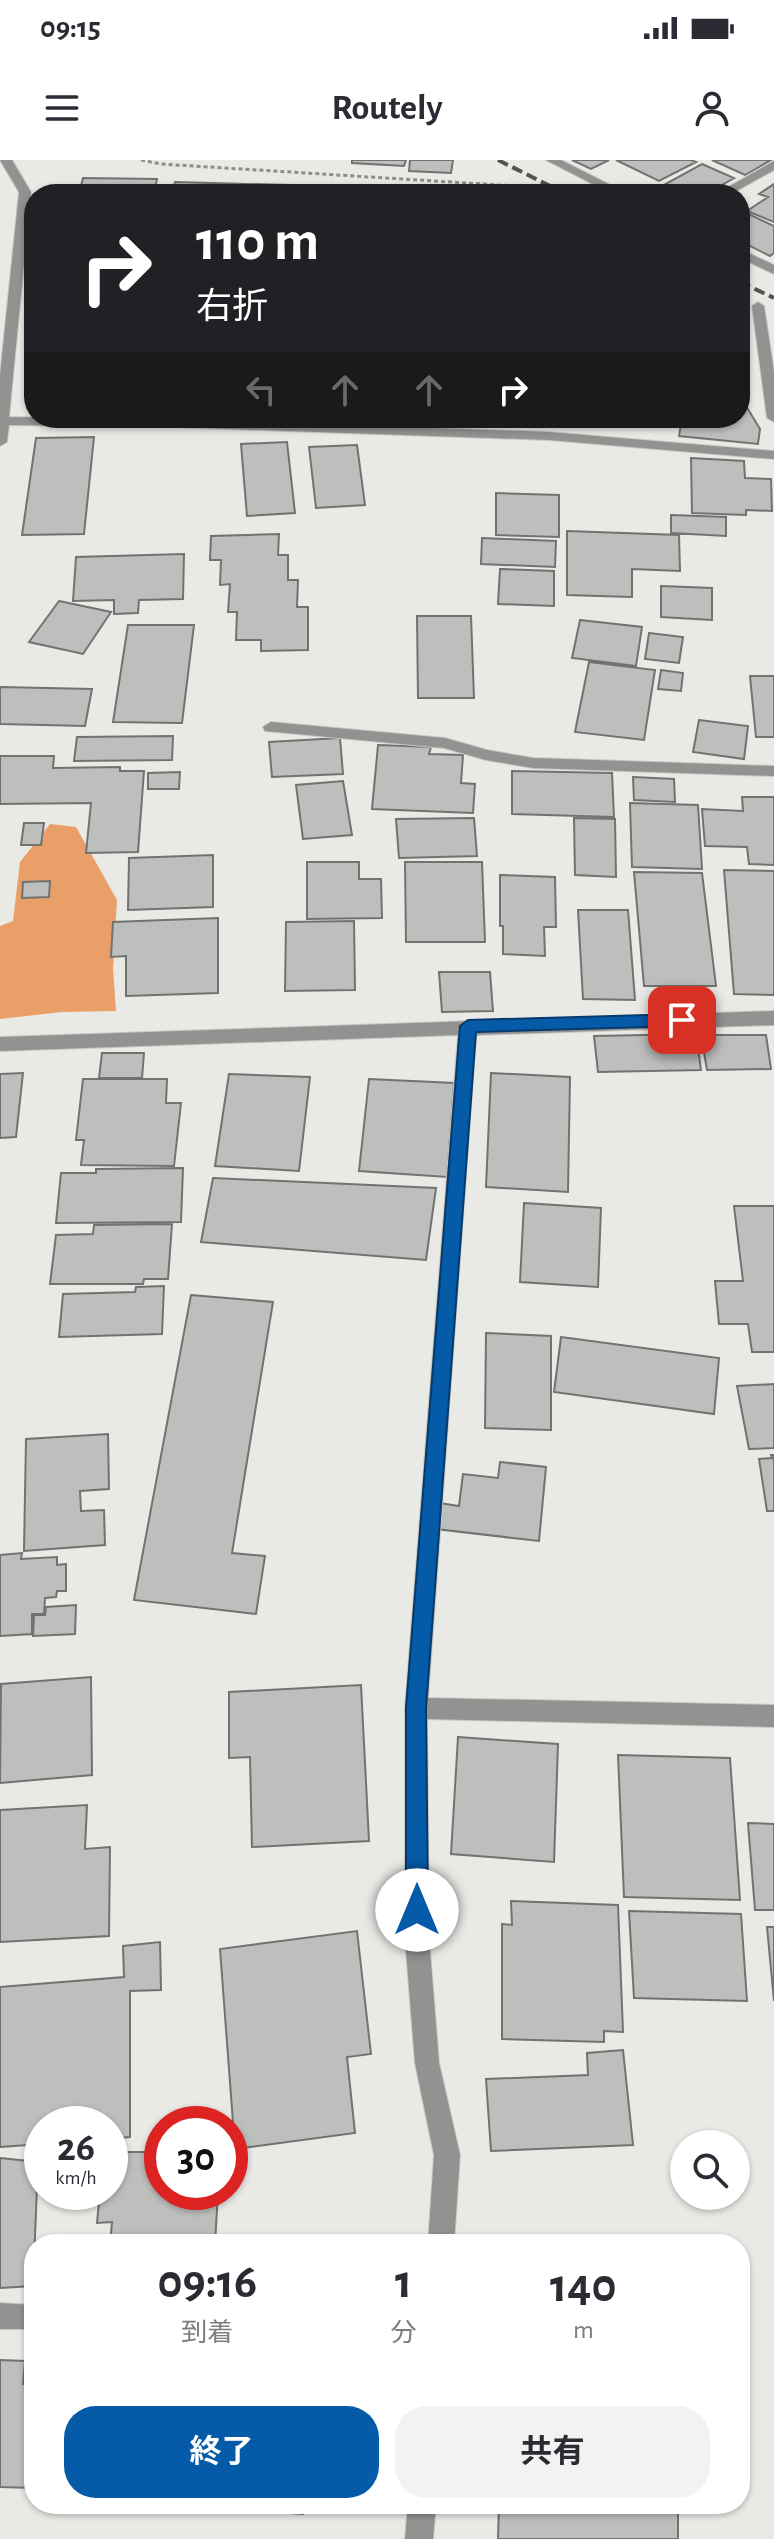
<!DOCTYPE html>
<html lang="ja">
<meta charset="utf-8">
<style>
body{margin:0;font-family:"Alegreya Sans","Noto Sans JP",sans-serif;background:#f2f2f3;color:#2b2b33;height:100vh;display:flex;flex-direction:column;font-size:30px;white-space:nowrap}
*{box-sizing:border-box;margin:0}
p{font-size:26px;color:#7c7c81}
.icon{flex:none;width:44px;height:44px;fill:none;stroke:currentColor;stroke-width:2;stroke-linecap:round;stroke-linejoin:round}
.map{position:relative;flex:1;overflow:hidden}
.drawer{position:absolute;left:24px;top:2074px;width:726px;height:280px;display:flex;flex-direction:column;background:#fff;border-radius:32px;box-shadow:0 2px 6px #0004}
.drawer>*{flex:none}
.banner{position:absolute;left:24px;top:24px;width:726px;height:244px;border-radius:32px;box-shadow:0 2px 6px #0004;background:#202124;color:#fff;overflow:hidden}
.tools{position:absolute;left:670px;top:1970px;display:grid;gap:16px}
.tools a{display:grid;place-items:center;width:80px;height:80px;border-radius:50%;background:#fff;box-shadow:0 2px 6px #0004;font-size:40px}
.speed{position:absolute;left:24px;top:1946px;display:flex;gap:16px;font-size:40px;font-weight:700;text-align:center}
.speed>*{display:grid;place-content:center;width:104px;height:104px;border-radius:50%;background:#fff;box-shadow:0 2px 6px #0004;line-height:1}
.speed small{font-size:20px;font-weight:400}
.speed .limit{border:12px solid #d22;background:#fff;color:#111}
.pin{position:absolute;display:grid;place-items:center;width:68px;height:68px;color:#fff;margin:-34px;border-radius:16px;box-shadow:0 4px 12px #0006}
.me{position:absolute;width:88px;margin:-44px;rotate:0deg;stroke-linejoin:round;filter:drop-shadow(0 0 6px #0008)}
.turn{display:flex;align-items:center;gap:28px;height:168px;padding:0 40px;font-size:36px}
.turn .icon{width:104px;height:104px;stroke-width:2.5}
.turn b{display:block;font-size:56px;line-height:68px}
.lanes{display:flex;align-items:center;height:76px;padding:0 40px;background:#0003;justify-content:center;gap:40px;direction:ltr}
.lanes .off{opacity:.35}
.eta{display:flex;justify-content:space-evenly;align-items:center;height:136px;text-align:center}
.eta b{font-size:48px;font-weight:700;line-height:56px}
.button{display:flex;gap:16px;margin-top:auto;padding:16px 40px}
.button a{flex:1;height:92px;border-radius:32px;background:#065ba9;color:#fff;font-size:32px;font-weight:700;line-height:92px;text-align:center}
.button a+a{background:#f2f2f3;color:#2b2b33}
.status{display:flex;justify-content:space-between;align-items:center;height:56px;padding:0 40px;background:#fff;direction:ltr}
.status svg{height:22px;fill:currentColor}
header{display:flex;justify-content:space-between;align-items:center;height:104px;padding:0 40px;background:#fff;font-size:36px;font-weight:700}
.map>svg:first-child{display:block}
</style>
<div class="status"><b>09:15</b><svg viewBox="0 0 49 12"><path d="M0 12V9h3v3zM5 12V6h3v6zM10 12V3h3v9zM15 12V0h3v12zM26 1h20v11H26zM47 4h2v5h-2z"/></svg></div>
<header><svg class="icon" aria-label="menu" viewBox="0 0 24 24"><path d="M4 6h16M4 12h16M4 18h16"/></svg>Routely<svg class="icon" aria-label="person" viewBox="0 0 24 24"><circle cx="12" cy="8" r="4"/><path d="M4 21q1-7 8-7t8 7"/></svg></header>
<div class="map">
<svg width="774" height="2379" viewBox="0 0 774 2379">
<rect width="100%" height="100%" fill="#e9e9e6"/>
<path fill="#e99f67" d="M50,664l26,3 41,73 -4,69 3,42 -54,1 -62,7v-93l13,-5 7,-59z"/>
<path fill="#bdbfbc" stroke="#717371" stroke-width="2" d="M352,0h54l-2,6 -52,-3z
M410,0h43l-2,13 -42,-2z
M572,0h37l-18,9z
M616,0h75l5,2 -37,19z
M712,0h59l-26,15z
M702,4l32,14 -28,16 -55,-2z
M83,18l74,1 -3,15h-75z
M175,22l302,8v4h-305z
M774,24v38l-27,-11 21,-14 -9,-3z
M740,50l34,16v27l-4,3 -30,-15z
M740,236l20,33 -2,15 -79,-8 3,-18h58z
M94,277l-10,97 -62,1 14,-97z
M287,282l8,71 -48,3 -6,-72z
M357,285l8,60 -49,3 -7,-61z
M691,298l53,3 1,17 26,1 1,32 -26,-1v5l-54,-2z
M496,333l63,2v42l-63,-2z
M671,355l55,2v19l-55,-3z
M567,371l112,4 1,36 -48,-2v28l-65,-2z
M279,374l-1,21h10v25h10l-1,27h11v43l-47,1v-11h-25l1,-28h-9l2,-28 -10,1 1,-25h-11l1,-24z
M482,378l74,3 -1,26 -74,-3z
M184,394l-1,45 -44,1 -1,13 -24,1v-14l-41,1 3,-44z
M500,409l54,2v35l-56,-2z
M661,426l51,2v32l-51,-3z
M59,441l52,11 -28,42 -54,-12z
M417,456h54l3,82h-56z
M580,460l62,7 -6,39 -64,-8z
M128,465h66l-12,98 -69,-1z
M649,473l34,4 -4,26 -34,-4z
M589,502l66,8 -11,70 -69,-8z
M661,510l22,3 -2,18 -23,-2z
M750,516h24v61h-18z
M0,527l92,2 -7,37 -85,-2z
M699,560l49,6 -4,33 -51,-7z
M173,576l-1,24 -98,1 3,-24z
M340,578l3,36 -71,3 -3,-35z
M378,585l53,2 -2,7 34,1 -2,28 14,1 -2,29 -101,-4z
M0,596h54l-1,12 67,-1v4h24l-6,81 -52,1 5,-50 -91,1z
M512,611l100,2 2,44 -102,-3z
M180,612l-1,17h-31v-16z
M633,617l41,2 1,23 -41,-2z
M343,621l9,54 -49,4 -7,-54z
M742,637h32v68l-25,-1 -2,-17 -42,-1 -3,-37 41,2z
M630,643l68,2 4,64 -70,-2z
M474,658l3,38 -78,2 -3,-39z
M574,658l41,1 1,58 -41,-2z
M24,663h20l-3,22h-20z
M213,695v52l-85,3 1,-52z
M307,702h52v17h22l1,39 -75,1z
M405,702h77l3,80h-79z
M724,710l50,1v124l-40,-1z
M634,712l68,1 14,113h-72z
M500,715l55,2 1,50h-12l1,29 -42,-2v-28h-3z
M50,721l-1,16 -27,1 1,-16z
M578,750h50l7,90 -52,-1z
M218,758v75l-92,3v-40l-15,1 2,-35z
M354,761l1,69 -70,1 1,-69z
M439,812h51l3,39 -51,1z
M696,874l5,36 -103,2 -4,-36z
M701,875h65l5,34 -64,1z
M102,893h42l-2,25h-43z
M23,913l-7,64 -16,1v-64z
M491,913l79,4 -2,115 -82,-5z
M229,914l81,3 -11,94 -84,-5z
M83,919h84l-1,24h15l-7,63 -93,-1 3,-25h-8z
M369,919l85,4 -7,94 -88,-6z
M183,1008l-2,54 -125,1 5,-50h35v-4z
M213,1018l223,10 -10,72 -225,-18z
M524,1043l77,5 -3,79 -78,-5z
M734,1046h40v146h-22l-4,-28h-29l-4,-43h28z
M172,1064l-4,55h-24l-1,5h-93l6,-49 37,-1 1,-9z
M164,1126l-2,48 -103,3 4,-43 72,-2 1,-5z
M191,1135l82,7 -41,251 33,3 -9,58 -122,-14z
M486,1173l65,3v94l-66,-2z
M561,1177l158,21 -5,56 -160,-22z
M774,1224v64l-25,1 -12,-63z
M108,1274l1,55 -29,2 1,20 23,-1 1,35 -81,6 2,-112z
M771,1295h3v56h-7l-8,-52 13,-1z
M500,1302l46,5 -7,74 -103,-12 3,-26 20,3 4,-32 35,4z
M22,1393l-1,6 36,-2v8l9,-1v27h-9l-1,6 -11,1 -1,16h-12v20l-32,2v-81z
M76,1445l-1,29 -42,2 1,-21h11l1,-8z
M91,1517l1,98 -92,8 1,-99z
M361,1525l8,156 -117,6 -2,-90 -21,1v-66z
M458,1577l100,7 -4,118 -103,-8z
M618,1595l112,3 10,142 -116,-3z
M87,1645l-2,44 25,-2 -1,89 -109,6v-132z
M748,1663l26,1v86h-19z
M511,1741l107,4 5,127 -19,-1v11l-102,-3v-115l10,1z
M629,1751l112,3 6,87 -113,-3z
M767,1767h7v74z
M357,1771l14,123 -24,3 8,76 -120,16 -15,-200z
M160,1782l1,48 -31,1v146l-20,2v-15h-68v20l-42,3v-160l124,-10 -1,-31z
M623,1890l10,95 -142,6 -5,-72 102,-4 -1,-22z
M110,1992h52v40h56l-3,52h-105l2,-22 -15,1 3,-31h10z
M0,1998l38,4 -5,124 -33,2z
M0,2200l25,1 -2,23 11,1v103l-34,-1z
M162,2344h142l-1,10z
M499,2344h179v35h-180z"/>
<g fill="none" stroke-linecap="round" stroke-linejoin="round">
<g stroke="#c7c7c4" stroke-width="2">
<path id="service" d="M0,2143l34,2v24h-34z"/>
</g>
<g stroke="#c7c7c4" stroke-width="2">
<path id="minor" d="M0,0h12l19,32 -22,225 162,2 378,13 225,19v8l-225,-19 -378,-13 -162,-2 -2,17 -7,4v-70l19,-184z
M546,0h15l67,34h-16z
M774,1v9l-43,24h-15z
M740,89l34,16v9l-34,-16z
M758,142l6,4 10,66v50l-7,-4 -15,-112z
M271,562l174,16 42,12 46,8 241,8v10l-241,-8 -47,-8 -42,-12 -179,-17 -2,-4z
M774,851v14l-298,10 -48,663 346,7v22l-347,-8 2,219 10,125 21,92 -6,89h-26l6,-89 -19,-92 -10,-125v-230l53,-673 -458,16v-14z
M408,2344h28l-3,35h-28z"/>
</g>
<path stroke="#8d8d8b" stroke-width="3" stroke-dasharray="4 3" stroke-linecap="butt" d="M141,0l20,4 370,23
M514,27l14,7"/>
<use href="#service" fill="#939291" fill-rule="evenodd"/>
<use href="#minor" fill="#939291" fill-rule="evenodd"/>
<path stroke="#535352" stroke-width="4" stroke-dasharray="11 5" stroke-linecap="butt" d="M498,0l68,34
M740,122l34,16"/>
</g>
<path fill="#065ba9" stroke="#043b6e" stroke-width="2" d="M682,854l8,6 -8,6 -206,6 -50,676 2,202 -3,7 -8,3 -8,-3 -3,-7v-202l54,-682 8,-6z"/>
</svg>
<div class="tools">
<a><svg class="icon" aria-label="search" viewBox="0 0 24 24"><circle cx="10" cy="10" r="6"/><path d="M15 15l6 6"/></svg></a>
</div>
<div class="speed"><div>26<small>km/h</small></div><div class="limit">30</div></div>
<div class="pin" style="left:682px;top:860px;background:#d93025"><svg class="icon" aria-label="arrive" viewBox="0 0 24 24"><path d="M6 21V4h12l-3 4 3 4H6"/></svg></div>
<svg class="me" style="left:417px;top:1750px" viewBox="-20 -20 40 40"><circle r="19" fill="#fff"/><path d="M0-13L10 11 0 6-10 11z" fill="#065ba9"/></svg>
<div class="banner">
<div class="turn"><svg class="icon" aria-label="right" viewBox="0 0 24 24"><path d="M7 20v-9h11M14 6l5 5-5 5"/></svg><div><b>110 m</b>右折</div></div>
<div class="lanes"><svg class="icon off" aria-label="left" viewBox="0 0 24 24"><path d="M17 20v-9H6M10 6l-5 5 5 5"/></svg><svg class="icon off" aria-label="ahead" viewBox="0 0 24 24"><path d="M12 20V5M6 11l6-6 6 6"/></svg><svg class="icon off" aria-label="ahead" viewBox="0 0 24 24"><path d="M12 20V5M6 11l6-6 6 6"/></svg><svg class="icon" aria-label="right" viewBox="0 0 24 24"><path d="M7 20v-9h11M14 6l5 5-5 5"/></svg></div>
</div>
<section class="drawer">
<div class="eta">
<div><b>09:16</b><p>到着</p></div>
<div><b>1</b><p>分</p></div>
<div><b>140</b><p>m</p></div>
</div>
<div class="button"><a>終了</a><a>共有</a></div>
</section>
</div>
